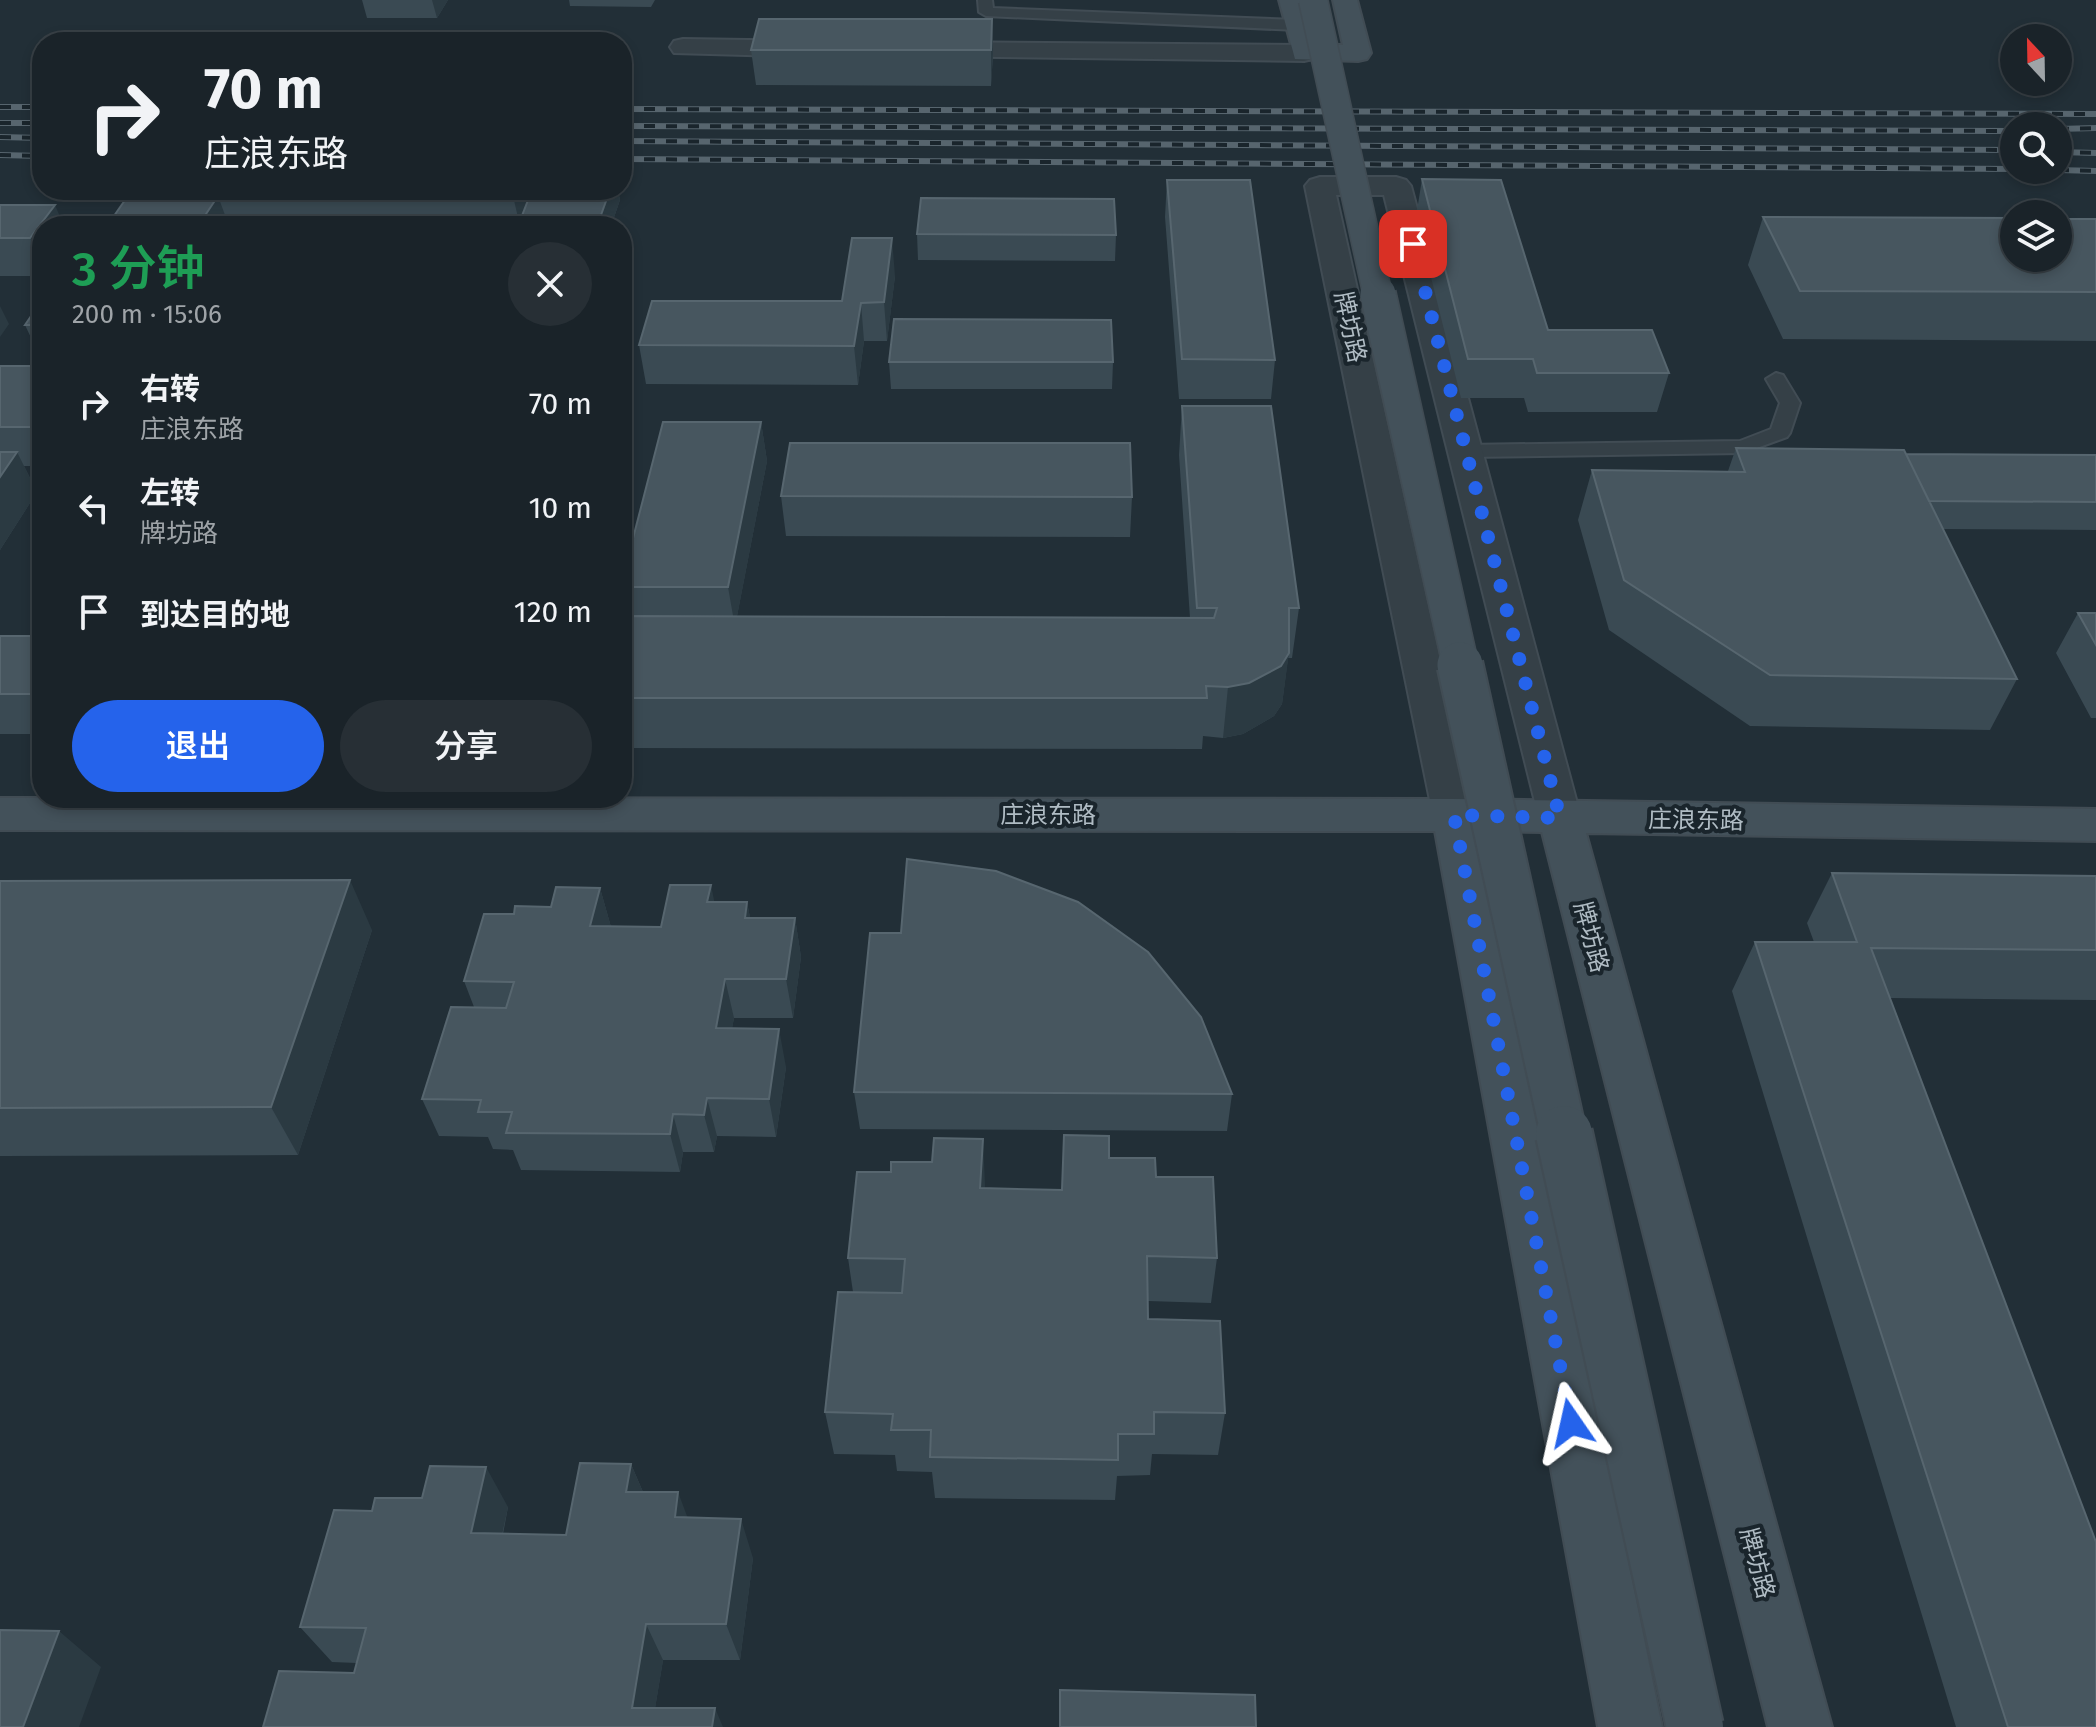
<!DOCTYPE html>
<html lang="zh">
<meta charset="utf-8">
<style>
body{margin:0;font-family:"Fira Sans","Noto Sans SC",sans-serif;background:#272f35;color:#f1f3f6;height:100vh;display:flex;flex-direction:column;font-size:30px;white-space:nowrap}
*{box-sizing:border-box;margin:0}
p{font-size:26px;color:#9fa4a8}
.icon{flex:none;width:44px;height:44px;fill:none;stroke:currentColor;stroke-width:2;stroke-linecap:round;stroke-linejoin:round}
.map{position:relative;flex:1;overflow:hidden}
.sheet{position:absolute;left:32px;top:216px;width:600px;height:592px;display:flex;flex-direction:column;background:#1a2329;border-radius:32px;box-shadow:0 4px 12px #0003,0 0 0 2px #384046}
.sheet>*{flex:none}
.guide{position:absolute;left:32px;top:32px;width:600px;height:168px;border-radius:32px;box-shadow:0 4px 12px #0003,0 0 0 2px #384046;background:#1a2329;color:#f1f3f6;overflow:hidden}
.needle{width:52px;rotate:338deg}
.buttons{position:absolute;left:2000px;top:24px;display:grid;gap:16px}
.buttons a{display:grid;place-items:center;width:72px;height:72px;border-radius:50%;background:#1a2329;box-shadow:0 4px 12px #0003,0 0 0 2px #384046;font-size:40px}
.pin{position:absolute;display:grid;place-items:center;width:68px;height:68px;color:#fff;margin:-34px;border-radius:16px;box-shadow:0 4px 12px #0006}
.me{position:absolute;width:88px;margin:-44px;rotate:349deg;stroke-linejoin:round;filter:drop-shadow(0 0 6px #0008)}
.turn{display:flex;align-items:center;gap:28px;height:168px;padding:0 40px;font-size:36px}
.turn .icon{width:104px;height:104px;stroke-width:2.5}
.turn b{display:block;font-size:56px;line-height:68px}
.round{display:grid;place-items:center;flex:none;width:84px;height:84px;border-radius:42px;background:#272f35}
.head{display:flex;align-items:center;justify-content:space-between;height:136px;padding:0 40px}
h1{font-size:48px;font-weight:600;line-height:60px;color:#1e9e55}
.action{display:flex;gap:16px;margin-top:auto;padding:16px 40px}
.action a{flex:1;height:92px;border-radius:48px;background:#2563eb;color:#fff;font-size:32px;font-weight:600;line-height:92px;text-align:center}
.action a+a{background:#272f35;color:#f1f3f6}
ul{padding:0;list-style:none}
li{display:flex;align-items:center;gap:24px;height:104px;padding:0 40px}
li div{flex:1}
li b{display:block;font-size:30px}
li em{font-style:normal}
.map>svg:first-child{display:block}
</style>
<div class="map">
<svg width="2096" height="1727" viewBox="0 0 2096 1727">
<rect width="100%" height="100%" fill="#222f37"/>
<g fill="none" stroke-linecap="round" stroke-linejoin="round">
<g stroke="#414c54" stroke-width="4">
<path id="lane" d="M978,0h14l1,8 304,12 8,5 -8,5 -311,-14 -7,-4z
M1776,373l7,2 17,28 -10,30 -3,4 -44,16 -277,4 -10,-6 10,-6 274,-4 31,-12 9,-26 -14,-24z"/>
</g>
<g stroke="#414c54" stroke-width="4">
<path id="street" d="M683,39l130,2 9,2 4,6 -4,6 -9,2 -139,-4 -4,-6 4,-6z
M934,42l370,3 9,2 4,6 -4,6 -9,2 -379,-5 -4,-6 4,-6z
M1320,177h76l10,3 5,6 170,632 -6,11 -15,5 -15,-5 -6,-11 -155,-623h-48l139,620 -6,11 -15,5 -15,-5 -6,-11 -128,-629 5,-6z"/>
</g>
<g stroke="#414c54" stroke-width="4">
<path id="secondary" d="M1279,0h24l12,45h28l-10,-45h24l14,53 -4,6 -9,2 -63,-2z
M0,798l1454,1 642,10v32l-510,-8 246,894h-64l-226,-895 -63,-1 183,896h-64l-163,-896 -1435,-1z"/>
</g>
<use href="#lane" fill="#354047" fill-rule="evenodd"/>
<use href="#street" fill="#354047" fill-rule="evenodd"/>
<use href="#secondary" fill="#43515a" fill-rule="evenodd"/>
<g stroke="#57656e" stroke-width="6">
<path id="rail" d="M0,107h42
M622,109l1474,5
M0,123h42
M622,126l1392,5
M2058,129l38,-1
M0,137l42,1
M622,141l1392,9
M2058,152l38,1
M0,155l42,1
M622,159l1392,10
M2058,170l38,1"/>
</g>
<use href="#rail" stroke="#1a252c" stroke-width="4" stroke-dasharray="11" stroke-linecap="butt"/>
<g stroke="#414c54" stroke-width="31" stroke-linecap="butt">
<path id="secondary-bridge-far3" d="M1313,0l65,296"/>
</g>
<g stroke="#414c54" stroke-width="38" stroke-linecap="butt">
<path id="secondary-bridge-far2" d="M1378,294l83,373"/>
</g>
<g stroke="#414c54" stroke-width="49" stroke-linecap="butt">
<path id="secondary-bridge-far1" d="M1460,665l104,471"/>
</g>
<g stroke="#414c54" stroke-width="60" stroke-linecap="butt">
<path id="secondary-bridge" d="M1564,1134l131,593"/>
</g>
<use href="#secondary-bridge-far3" stroke="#43515a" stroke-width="28"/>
<use href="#secondary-bridge-far2" stroke="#43515a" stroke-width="35"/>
<use href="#secondary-bridge-far1" stroke="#43515a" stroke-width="45"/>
<use href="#secondary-bridge" stroke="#43515a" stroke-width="56"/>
</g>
<path fill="#3a4a53" d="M362,0h86l-11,18h-70z
M569,0h86l-4,7 -81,-1z
M992,19l1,35 -2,32 -235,-1 -5,-35z
M1422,179l126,151 121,43 -12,39h-129l-4,-14h-63l-45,-181z
M1167,180l108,180 -4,39h-92l-14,-182z
M132,190h486l2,10 -9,26h-504z
M0,205l42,21v50h-42z
M1763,217l333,2v122l-313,-2 -35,-74z
M917,234l199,1 -1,26 -197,-1z
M895,276l-8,65h-23l-6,44 -212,-1 -7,-39 203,-44z
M42,300v61l-17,-36z
M889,362h224l-1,27h-221z
M0,366h42v100h-18l13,26 -37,58z
M1182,406l117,202 -7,50h-4l-6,46 -8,12 -31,18 -20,4 -20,-2 -1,13 -580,-1v-132h5l-5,-22v-13l139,-159 6,39 -30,155 453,2 -11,-163z
M1736,448l170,6 190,1v75l-153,-1 74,150 -27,51 -240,-4 -141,-96 -31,-110 14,-50 136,1z
M781,496l351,1 -2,40 -344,-1z
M2078,613h18v105h-5l-35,-65z
M0,636h42v98h-42z
M1832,873l264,3v124l-206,-2 206,729h-140l-224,-736 23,-49h59l-7,-19z
M0,881l372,49 -74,225 -298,1z
M600,888l11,39h50l53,-25h33l3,16h45l6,39 -8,61h-59l-2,10 54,39 -10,70 -59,-1 -3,16h-31l-3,20 -159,-2 -8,-20 -20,-1 -5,-12 -49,-1 -17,-37 52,-92 -10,-26 50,-67 37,-7z
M854,1092l378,2 -5,37 -367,-2z
M1109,1158l47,19 61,81 -6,45 -63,-2v18l77,94 -7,42 -66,-1 -2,21 -33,1 -2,24 -180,-2 -3,-26 -35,-1 -2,-16 -61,-1 -9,-42 28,-120 -5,-34 43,-86 41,-10 53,26 77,2z
M631,1464l12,28 110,66 -13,102h-77l-8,48 68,19 -369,-54 3,-10 -25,-1 -32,-35 72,-116 50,-13 86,9 -5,27 63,1z"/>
<path fill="#2b3a42" d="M432,0h16l-11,18z
M992,19l1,35 -2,32v-36z
M516,190h20l-16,36 -7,-30z
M610,190h8l2,10 -9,26h-14z
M218,196l11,30h-31z
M55,205l9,21h-22v39l-12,-27z
M892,238l3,38 -8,65 -3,-39z
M861,303l3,38 -6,44 -4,-39z
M0,306l9,18 -9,13z
M761,422l6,39 -32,166 -7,-40z
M17,452l20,40 -37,58v-73z
M1289,653l-7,51 -8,12 -31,18 -20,4 5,-51z
M350,880l22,50 -74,225 -27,-48z
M711,885l8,40 -12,-23z
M600,888l11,39 -21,-1z
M747,902l8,40 -10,-24z
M795,918l6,39 -8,61 -7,-39z
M725,979l9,39 -9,48 -9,-38z
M779,1029l7,38 -10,70 -7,-38z
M707,1098l10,38 -3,16 -10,-37z
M673,1114l10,38 -3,20 -10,-38z
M983,1139l2,46 -2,49 -3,-46z
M631,1464l17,40 -22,-12z
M486,1467l22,40 -14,65 -23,-39z
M678,1492l15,40 -18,-15z
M741,1519l12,39 -13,102 -14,-36z
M646,1624l17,36 -11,67 -20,-19z
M59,1631l42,36 -22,60h-56z
M715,1708l8,19h-11z"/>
<path fill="#47565f" stroke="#57666f" stroke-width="2" d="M759,19h233l-1,31h-240z
M1422,179l79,1 47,150h104l17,43h-132l-4,-14h-65z
M1167,180h83l25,180 -93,-1z
M132,190h384l-3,6h-295l-20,30h-91z
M532,190h78l-13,36h-79z
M921,198l193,1 2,36 -199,-1z
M0,205h55l-25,33h-30z
M1763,217l251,1v40h44v-39h38v73l-296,-1z
M852,238h40l-8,64 -23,1 -7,43 -215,-1 13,-44h190z
M42,300v25h-17z
M894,319l217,1 2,42h-224z
M0,366h42v61h-42z
M1182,406h89l28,202h-10v45l-8,13 -32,17 -21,4 -22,-1 1,12h-585v-82l592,2 3,-10h-20z
M663,422h98l-33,165h-106v-6z
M790,443h340l2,54 -351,-1z
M1736,448l168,2 113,229 -247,-4 -146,-95 -32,-110 153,2z
M0,452h17l-17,25z
M1906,454l190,1v47l-167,-1z
M2078,613h18v32z
M0,636h42v58h-42z
M907,859l89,12 82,31 70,50 53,65 31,77 -378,-2 16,-159h31z
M1832,873l264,3v74l-225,-2 225,594v185h-88l-253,-785h102z
M350,880l-79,227 -271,1v-227z
M670,885h41l-4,17h40l-2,16h50l-9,61h-61l-9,49 63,1 -10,70 -62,-1 -3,17 -31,-1 -3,20 -164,-1 6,-21h-34l3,-12 -59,-1 29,-92 55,1 8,-26 -50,-1 20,-67h30l1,-8 36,1 5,-20 44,1 -10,38 71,1z
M1064,1135l45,1v22h46l1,19h57l4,81 -70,-2 1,63 72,2 5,92 -71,-1v22h-36v26l-188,-3 1,-27h-40l2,-16 -68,-2 13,-120 64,1 3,-34 -57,-1 9,-86h34v-10h41l2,-24 49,1 -3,49 82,2z
M580,1463l51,1 -5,28h52l-3,25 66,2 -15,105h-80l-14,84h83l-3,19h-449l16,-56 75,2 12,-45 -66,-1 34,-117 38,1 3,-13h47l8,-32 56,1 -15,66 95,2z
M0,1630l59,1 -36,96h-23z
M1060,1690l195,5 1,32h-196z"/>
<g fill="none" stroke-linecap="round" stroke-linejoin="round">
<path stroke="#2563eb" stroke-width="14" stroke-dasharray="0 25.2" d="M1413,244l147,574 -106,-3 117,608"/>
</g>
<g text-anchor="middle" stroke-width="8" stroke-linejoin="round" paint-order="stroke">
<g font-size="24" fill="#b0bcc4" stroke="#1a252c">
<text transform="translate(1350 327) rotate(78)" y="8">牌坊路</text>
<text x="1048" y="823">庄浪东路</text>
<text transform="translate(1696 820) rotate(1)" y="8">庄浪东路</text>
<text transform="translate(1591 937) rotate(75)" y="8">牌坊路</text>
<text transform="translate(1757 1563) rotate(75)" y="8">牌坊路</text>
</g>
</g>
</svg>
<div class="buttons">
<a><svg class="needle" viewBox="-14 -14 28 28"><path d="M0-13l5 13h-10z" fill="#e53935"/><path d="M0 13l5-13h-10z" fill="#9fa4a8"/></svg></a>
<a><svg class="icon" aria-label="search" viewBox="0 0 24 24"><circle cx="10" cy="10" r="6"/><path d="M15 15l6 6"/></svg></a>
<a><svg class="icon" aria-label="layers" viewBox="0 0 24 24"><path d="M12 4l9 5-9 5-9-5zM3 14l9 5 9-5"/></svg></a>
</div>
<div class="pin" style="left:1413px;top:244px;background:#d93025"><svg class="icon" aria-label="arrive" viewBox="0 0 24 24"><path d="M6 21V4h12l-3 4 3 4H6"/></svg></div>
<svg class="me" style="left:1571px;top:1423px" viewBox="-20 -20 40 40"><path d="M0-17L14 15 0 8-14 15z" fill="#2563eb" stroke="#fff" stroke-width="4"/></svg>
<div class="guide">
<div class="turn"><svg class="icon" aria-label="right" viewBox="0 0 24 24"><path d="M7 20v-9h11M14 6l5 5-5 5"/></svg><div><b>70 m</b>庄浪东路</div></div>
</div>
<section class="sheet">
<div class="head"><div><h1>3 分钟</h1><p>200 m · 15:06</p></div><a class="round"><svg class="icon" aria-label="close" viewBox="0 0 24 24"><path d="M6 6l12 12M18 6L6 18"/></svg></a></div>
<ul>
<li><svg class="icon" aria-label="right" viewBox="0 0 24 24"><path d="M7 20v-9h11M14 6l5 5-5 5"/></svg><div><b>右转</b><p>庄浪东路</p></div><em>70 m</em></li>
<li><svg class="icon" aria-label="left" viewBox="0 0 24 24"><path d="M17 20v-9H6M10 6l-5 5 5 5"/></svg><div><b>左转</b><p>牌坊路</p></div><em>10 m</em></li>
<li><svg class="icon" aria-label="arrive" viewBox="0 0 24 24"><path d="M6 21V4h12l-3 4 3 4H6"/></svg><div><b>到达目的地</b></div><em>120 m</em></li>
</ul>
<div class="action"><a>退出</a><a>分享</a></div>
</section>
</div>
